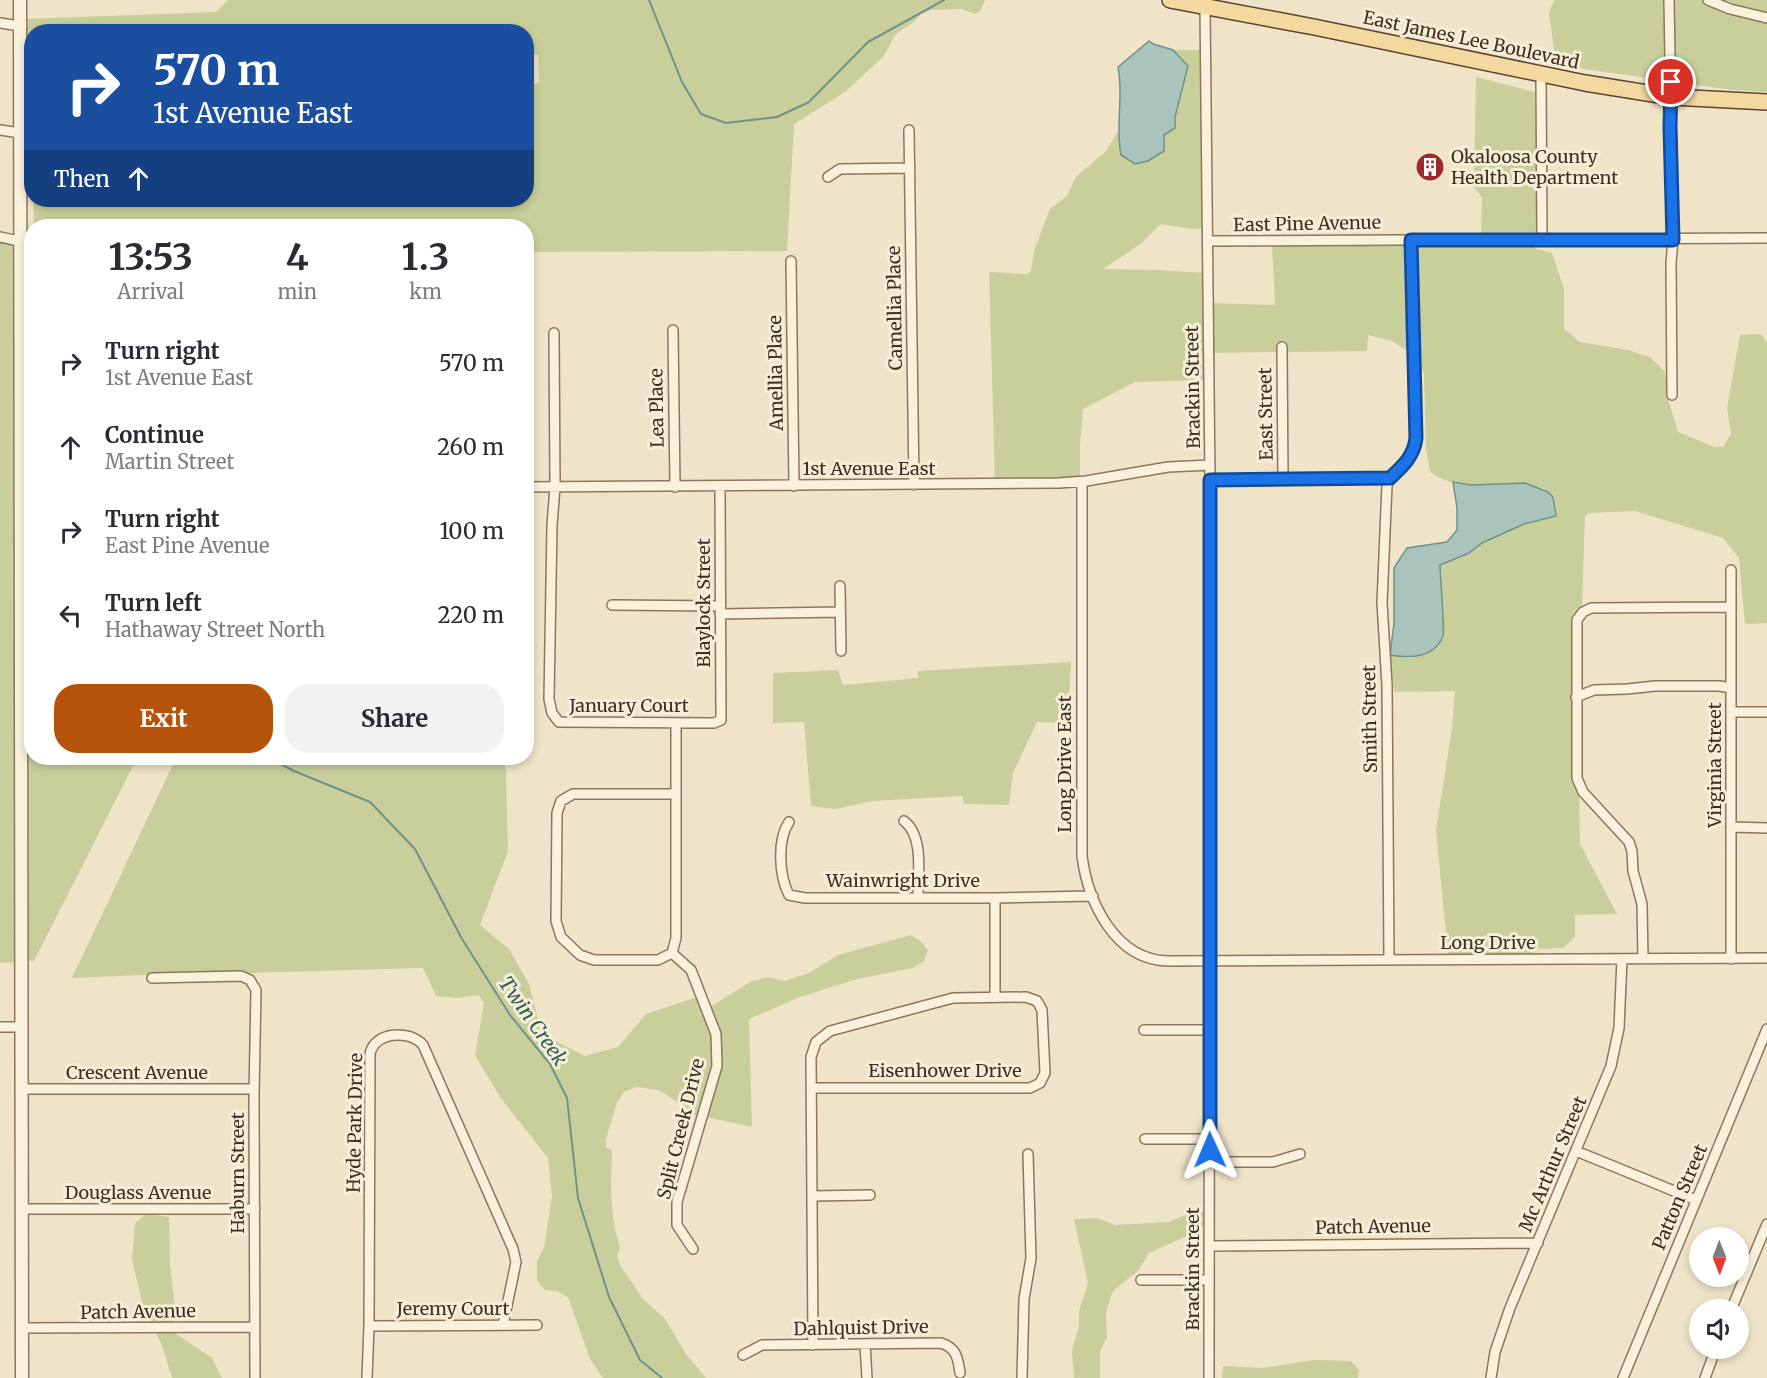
<!DOCTYPE html>
<style>
body{margin:0;font-family:Merriweather,serif;background:#f2f2f3;color:#2b2b33;height:100vh;display:flex;flex-direction:column;font-size:22px;white-space:nowrap}
*{box-sizing:border-box;margin:0}
p{font-size:20px;color:#7c7c81}
.icon{flex:none;width:33px;height:33px;fill:none;stroke:currentColor;stroke-width:2;stroke-linecap:round;stroke-linejoin:round}
.map{position:relative;flex:1;overflow:hidden}
.sheet{position:absolute;left:24px;top:219px;width:510px;height:546px;display:flex;flex-direction:column;background:#fff;border-radius:24px;box-shadow:0 3px 9px #0003}
.sheet>*{flex:none}
.top-card{position:absolute;left:24px;top:24px;width:510px;height:183px;border-radius:24px;box-shadow:0 3px 9px #0003;background:#1a4fa0;color:#fff;overflow:hidden}
.needle{width:39px;rotate:179deg}
.fabs{position:absolute;left:1689px;top:1227px;display:grid;gap:12px}
.fabs a{display:grid;place-items:center;width:60px;height:60px;border-radius:50%;background:#fff;box-shadow:0 3px 9px #0003;font-size:30px}
.pin{position:absolute;display:grid;place-items:center;width:51px;height:51px;color:#fff;margin:-26px;border:3px solid #fff;border-radius:50%;box-shadow:0 2px 6px #0007}
.me{position:absolute;width:66px;margin:-33px;rotate:359deg;stroke-linejoin:round;filter:drop-shadow(0 0 4px #0008)}
.turn{display:flex;align-items:center;gap:21px;height:126px;padding:0 30px;font-size:27px}
.turn .icon{width:78px;height:78px;stroke-width:2.5}
.turn b{display:block;font-size:42px;line-height:51px}
.then{display:flex;align-items:center;height:57px;padding:0 30px;background:#0003;gap:12px;font-size:22px}
.eta{display:flex;justify-content:space-evenly;align-items:center;height:102px;text-align:center}
.eta b{font-size:36px;font-weight:700;line-height:42px}
.button{display:flex;gap:12px;margin-top:auto;padding:12px 30px}
.button a{flex:1;height:69px;border-radius:24px;background:#b45309;color:#fff;font-size:24px;font-weight:700;line-height:69px;text-align:center}
.button a+a{background:#f2f2f3;color:#2b2b33}
ul{padding:0;list-style:none}
li{display:flex;align-items:center;gap:18px;height:84px;padding:0 30px}
li div{flex:1}
li b{display:block;font-size:22px}
li em{font-style:normal}
.map>svg:first-child{display:block}
</style>
<div class="map">
<svg width="1767" height="1378" viewBox="0 0 1767 1378">
<rect width="100%" height="100%" fill="#f0e4c8"/>
<path fill="#c9cf9b" d="M228,0h757l-4,10 -5,4 -15,-5 -30,1 -10,4 -6,7 -19,13 -13,23 -38,35 -51,32 -7,127 -260,1 -1,-26h-492l-1,-26h493l1,-111 12,-7 -1,-27 -11,-1 -1,-22h-494l-1,145 -7,-158 192,-7z
M1554,0h213v92l-35,-2 -176,-25 -7,-53z
M1173,50h29l2,178 -13,1 -30,-5 -19,19 -39,26 54,1 47,3 1,107 -70,2 -52,27 -3,35v33l-85,3 -6,-208 39,2 3,-3 3,-20 16,-42 17,-13 9,-19 30,-26 12,-20 2,18 44,-14 11,-7v-11l13,-51z
M1476,77l59,15 2,73v70h-56l1,-37 -8,-11z
M0,242l14,3 3,717 -17,1z
M1407,244l4,109 -19,-12 -24,-6 -1,16 -81,1 -1,-9h-7v9l-65,1 -1,-50 63,2 -3,-59z
M1416,244h118v4l18,5 12,36v40l16,13 48,8 22,7 15,15 3,27 10,33 37,15h8l8,-13 -4,-26 13,-73 21,-1 6,8v281l-22,1 -6,-66 -16,-20 -88,-27 -45,2 -5,3 -3,92 -8,11 -3,76 1,76 3,16 4,7 1,50 37,70 -42,1v22l-12,11 -28,1 -3,6h-84l-12,-125 16,-102 3,-37 -61,1 -4,-37 21,3 32,-22 -3,-71 29,-12 13,-10 42,-19 31,-8c-2,-6 0,-13 -2,-18 -7,-20 -63,-12 -80,-13 -15,0 -31,-4 -43,-13l-4,-24 -2,-75 -5,-9z
M1071,662l-3,61 -31,-1 -24,51 -4,32 -45,-1 -2,-8 -89,5 -38,8 -24,-3 -7,-84 -31,1v-50l65,-3 5,15 75,-7v-7z
M24,729l7,1 1,28h105l-103,203h-9z
M176,758h327l3,13 2,80 -28,74 29,24 20,35 13,50 43,22 33,-9 28,-33 51,-17 15,38 1,30 -15,51 -9,-2 -4,-7 -26,-17 -23,-3 -12,5 -7,11 -11,36v8l6,4c-1,26 -2,53 3,78 2,10 8,18 2,27l3,9 23,34 22,20 21,35 20,24h-103l-13,-19 -22,-62 -12,-6 -11,-1 -8,-9v-21l7,-12 8,-52 -4,-38 -48,-61 -25,-42 9,-52 -5,-8 -22,3 -21,-2 -13,-28 -176,5 -9,-2 -166,7z
M911,935l9,6 8,9 -4,11 -11,7 -56,11 -57,18 -51,22 3,108 -46,-10 15,-52 -11,-58 40,-25 18,-5 16,4 25,-8 29,-18z
M1206,1211v14l-19,11 -38,17 -11,18 -25,20 -7,21 1,25 -7,15v26h-26l-2,-28 7,-24v-15l9,-28 -14,-64 24,-1 17,7 54,-3 24,-10z
M146,1214l23,3 1,48 5,42 -2,16 -21,1 -8,-14 -12,-50 3,-37z
M156,1333h19l37,25 10,20h-50l-10,-33z
M1313,1360l38,1 8,9 -1,8h-136l1,-12 40,2z"/>
<path fill="#a9c4bc" stroke="#6f938a" stroke-width="1.5" d="M1149,41l4,3 20,6 15,16 -13,51v11l-11,7v16l-16,10 -13,3 -14,-9c-6,-31 3,-58 -3,-88z
M1453,482l18,3 54,-2 23,9 5,5 3,19 -32,8 -42,19 -13,10 -29,12c0,12 5,64 3,71 -9,23 -34,22 -53,19l4,-32v-55l13,-20 40,-6 10,-12v-22z
M24,501h7v96l-7,-3z"/>
<g fill="none" stroke-linecap="round" stroke-linejoin="round">
<path stroke="#6f938a" stroke-width="2" d="M649,0l33,82 19,32 25,9 51,-6 32,-15 59,-60 76,-42
M269,758l25,13 76,31 45,47 47,90 48,76 40,49 17,34 11,100 31,99 31,63 22,18"/>
<g stroke="#8d765c" stroke-width="12">
<path id="minor" d="M1669,0l4,240 -2,23 1,132
M1708,0l22,9 37,9
M1205,7l5,473 -1,898
M0,23l20,3
M1541,75l1,165
M0,130l20,3
M909,130l5,355
M828,177l12,-8 70,-1
M0,237l19,4
M1208,241l559,-3
M19,255h13
M791,261l3,225
M673,330l2,157
M554,333l1,154 -3,38 -3,174 3,14 7,9 155,1 7,-3 -1,-234
M1282,347l1,132
M1210,480l181,-2 18,-19 7,-21 -5,-198
M1082,482v374c6,46 33,104 86,105l599,-3
M526,487l533,-4 27,-2 82,-14 42,-2
M1731,570v389
M840,586l1,65
M612,605l108,1
M720,614l120,-2
M1576,697l18,-7 33,-1 28,-3h64l12,2
M1731,712h36
M676,723v215l-4,15 -14,7h-64l-14,-5 -19,-18 -5,-16 1,-108 4,-12 12,-7h103
M904,821c20,15 14,53 14,76
M789,822c-12,18 -10,54 0,73l16,3h190l98,-2
M1731,827l36,1
M995,898v99
M672,953l19,17 25,64 1,32 -40,136v23l16,24
M1643,959l-1,-55 -9,-33 -1,-20 -3,-9 -46,-50 -6,-14v-158l6,-8 8,-4 140,-1
M1389,960l-2,-275 -5,-82 5,-118 4,-7
M152,978l89,-2 9,4 6,10 -2,106 1,282
M0,1027h21
M1144,1030h66
M812,1088h218l10,-5 5,-10 -3,-63 -5,-9 -11,-4 -73,1 -123,33 -14,11 -5,15 2,288
M21,1089h233
M1145,1139h65
M1576,1151l120,49
M1210,1162h63l27,-8
M813,1196l57,-1
M21,1209h234
M1210,1246l328,-3
M1141,1280h68
M1731,1310l36,-86
M369,1326l168,-1
M21,1328l234,-1
M865,1344l2,34
M743,1355l19,-10 179,-2c16,5 17,16 19,30
M367,1378l2,-52 1,-272c4,-22 39,-25 53,-9l90,204 3,13 -13,63
M1022,1378l2,-79 7,-41 -3,-104
M1491,1378l4,-26 15,-44 101,-242 8,-38 3,-69
M1623,1378l144,-349
M1705,1378l11,-30"/>
</g>
<g stroke="#8d765c" stroke-width="15">
<path id="tertiary" d="M20,0l2,1378"/>
</g>
<g stroke="#5b4430" stroke-width="18">
<path id="primary" d="M1170,0l144,27 271,56 87,14 95,5"/>
</g>
<use href="#minor" stroke="#faf1dc" stroke-width="9"/>
<use href="#tertiary" stroke="#faf1dc" stroke-width="12"/>
<use href="#primary" stroke="#f3d9a0" stroke-width="15"/>
</g>
<g fill="none" stroke-linecap="round" stroke-linejoin="round">
<g stroke="#114b97" stroke-width="15">
<path id="route" d="M1210,1150v-670l180,-2c13,-12 24,-22 26,-40l-5,-198h262l-3,-113 1,-45"/>
</g>
<use href="#route" stroke="#1a73e8" stroke-width="10"/>
</g>
<defs>
<g id="building-disc" transform="scale(1.5)"><circle r="9.5" fill="#9e2a2b" stroke="#f7eed8"/><path d="M-4-6H4V6H1V3H-1V6H-4ZM-2.5-4.3h1.7v1.8h-1.7ZM.8-4.3h1.7v1.8H.8ZM-2.5-1h1.7V.8h-1.7ZM.8-1h1.7V.8H.8Z" fill="#fff"/></g>
</defs>
<g fill-rule="evenodd">
<use href="#building-disc" x="1430" y="167"/>
</g>
<g text-anchor="middle" stroke-width="6" stroke-linejoin="round" paint-order="stroke">
<g font-size="18" fill="#3d2e20" stroke="#f7eed8">
<text transform="translate(1471 40) rotate(12)" y="6">East James Lee Boulevard</text>
<text transform="translate(1307 224) rotate(-1)" y="6">East Pine Avenue</text>
<text transform="translate(895 308) rotate(-91)" y="6">Camellia Place</text>
<text transform="translate(776 373) rotate(-91)" y="6">Amellia Place</text>
<text transform="translate(1193 387) rotate(-91)" y="6">Brackin Street</text>
<text transform="translate(657 408) rotate(-91)" y="6">Lea Place</text>
<text transform="translate(1266 414) rotate(-91)" y="6">East Street</text>
<text x="869" y="475">1st Avenue East</text>
<text transform="translate(704 603) rotate(-90)" y="6">Blaylock Street</text>
<text x="629" y="712">January Court</text>
<text transform="translate(1370 719) rotate(-91)" y="6">Smith Street</text>
<text transform="translate(1065 764) rotate(-90)" y="6">Long Drive East</text>
<text transform="translate(1715 765) rotate(-90)" y="6">Virginia Street</text>
<text x="903" y="887">Wainwright Drive</text>
<text x="1488" y="949">Long Drive</text>
<text x="945" y="1077">Eisenhower Drive</text>
<text x="137" y="1079">Crescent Avenue</text>
<text transform="translate(355 1123) rotate(-89)" y="6">Hyde Park Drive</text>
<text transform="translate(681 1129) rotate(-76)" y="6">Split Creek Drive</text>
<text transform="translate(1553 1164) rotate(-67)" y="6">Mc Arthur Street</text>
<text transform="translate(238 1173) rotate(-90)" y="6">Haburn Street</text>
<text x="138" y="1199">Douglass Avenue</text>
<text transform="translate(1680 1197) rotate(-67)" y="6">Patton Street</text>
<text transform="translate(1373 1227) rotate(-1)" y="6">Patch Avenue</text>
<text transform="translate(1193 1269) rotate(-90)" y="6">Brackin Street</text>
<text x="453" y="1315">Jeremy Court</text>
<text transform="translate(138 1312) rotate(-1)" y="6">Patch Avenue</text>
<text transform="translate(861 1328) rotate(-1)" y="6">Dahlquist Drive</text>
</g>
<g font-size="18" fill="#3d2e20" stroke="#f7eed8" text-anchor="start">
<text x="1451" y="163">Okaloosa County<tspan x="1451" dy="21">Health Department</tspan></text>
</g>
<g font-size="20" font-style="italic" fill="#2f5d5a" stroke="#f7eed8">
<text transform="translate(533 1021) rotate(55)" y="7">Twin Creek</text>
</g>
</g>
</svg>
<div class="fabs">
<a><svg class="needle" viewBox="-14 -14 28 28"><path d="M0-13l5 13h-10z" fill="#e53935"/><path d="M0 13l5-13h-10z" fill="#7c7c81"/></svg></a>
<a><svg class="icon" aria-label="sound" viewBox="0 0 24 24"><path d="M4 9h4l5-4v14l-5-4H4zM17 9q2 3 0 6"/></svg></a>
</div>
<div class="pin" style="left:1671px;top:82px;background:#d93025"><svg class="icon" aria-label="arrive" viewBox="0 0 24 24"><path d="M6 21V4h12l-3 4 3 4H6"/></svg></div>
<svg class="me" style="left:1210px;top:1150px" viewBox="-20 -20 40 40"><path d="M0-17L14 15 0 8-14 15z" fill="#1a73e8" stroke="#fff" stroke-width="4"/></svg>
<div class="top-card">
<div class="turn"><svg class="icon" aria-label="right" viewBox="0 0 24 24"><path d="M7 20v-9h11M14 6l5 5-5 5"/></svg><div><b>570 m</b>1st Avenue East</div></div>
<div class="then">Then<svg class="icon" aria-label="ahead" viewBox="0 0 24 24"><path d="M12 20V5M6 11l6-6 6 6"/></svg></div>
</div>
<section class="sheet">
<div class="eta">
<div><b>13:53</b><p>Arrival</p></div>
<div><b>4</b><p>min</p></div>
<div><b>1.3</b><p>km</p></div>
</div>
<ul>
<li><svg class="icon" aria-label="right" viewBox="0 0 24 24"><path d="M7 20v-9h11M14 6l5 5-5 5"/></svg><div><b>Turn right</b><p>1st Avenue East</p></div><em>570 m</em></li>
<li><svg class="icon" aria-label="ahead" viewBox="0 0 24 24"><path d="M12 20V5M6 11l6-6 6 6"/></svg><div><b>Continue</b><p>Martin Street</p></div><em>260 m</em></li>
<li><svg class="icon" aria-label="right" viewBox="0 0 24 24"><path d="M7 20v-9h11M14 6l5 5-5 5"/></svg><div><b>Turn right</b><p>East Pine Avenue</p></div><em>100 m</em></li>
<li><svg class="icon" aria-label="left" viewBox="0 0 24 24"><path d="M17 20v-9H6M10 6l-5 5 5 5"/></svg><div><b>Turn left</b><p>Hathaway Street North</p></div><em>220 m</em></li>
</ul>
<div class="button"><a>Exit</a><a>Share</a></div>
</section>
</div>
